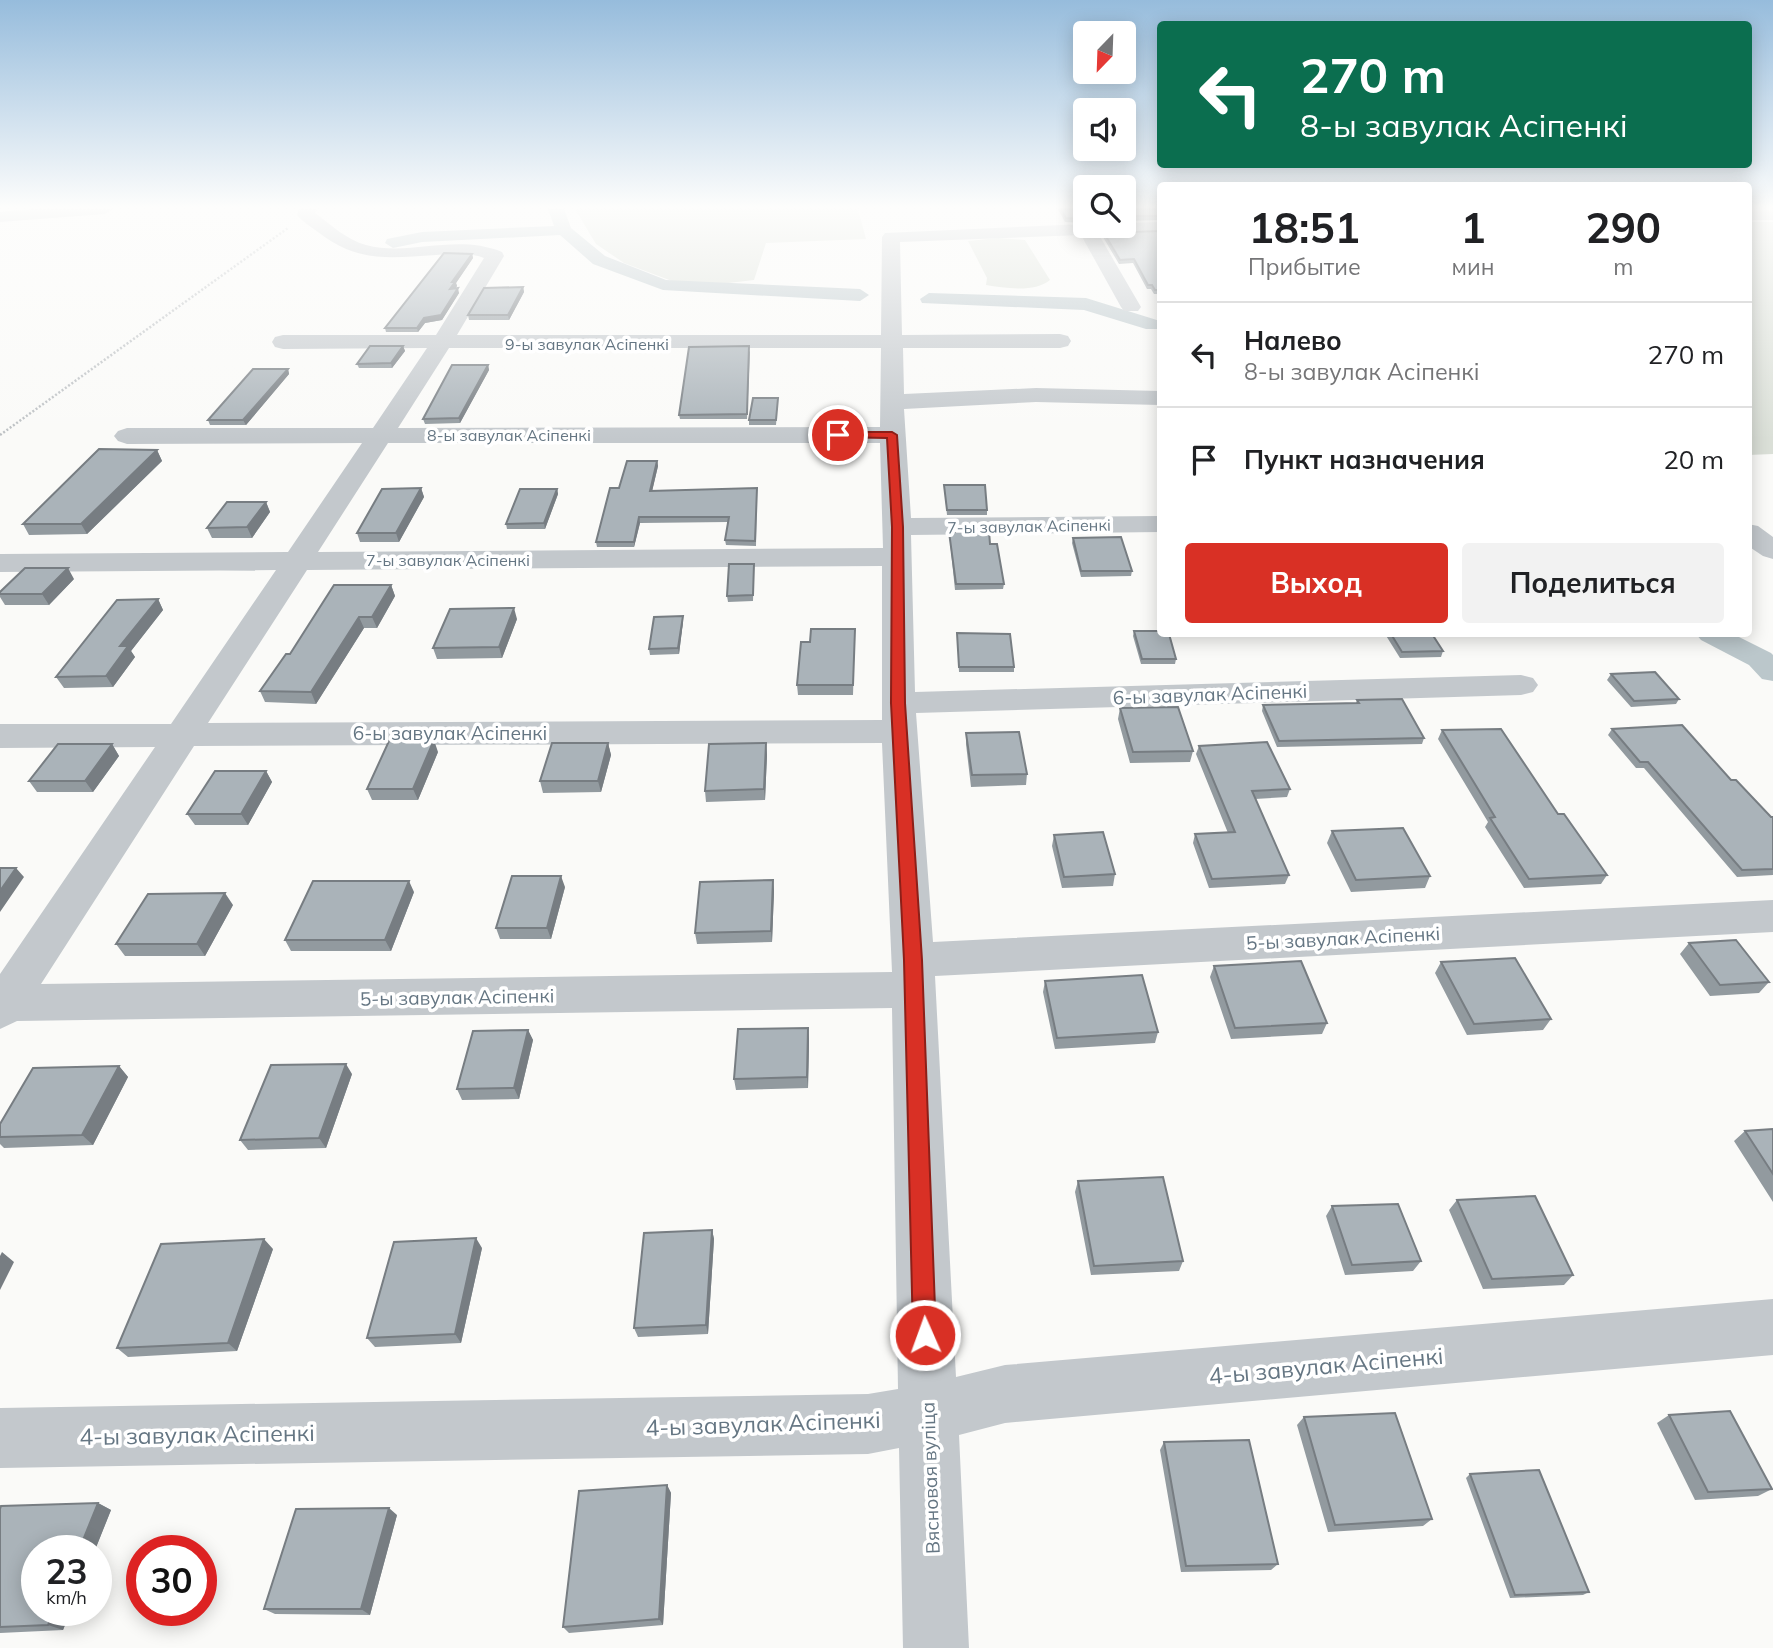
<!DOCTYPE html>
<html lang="ru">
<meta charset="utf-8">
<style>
body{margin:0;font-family:Mulish,sans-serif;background:#f2f2f2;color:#202124;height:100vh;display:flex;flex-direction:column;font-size:26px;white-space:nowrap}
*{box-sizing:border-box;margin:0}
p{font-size:23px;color:#757577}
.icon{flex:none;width:38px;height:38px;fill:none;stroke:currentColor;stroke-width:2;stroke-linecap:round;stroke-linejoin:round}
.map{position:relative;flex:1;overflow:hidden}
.panel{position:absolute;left:1157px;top:182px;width:595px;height:455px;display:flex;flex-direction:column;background:#fff;border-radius:7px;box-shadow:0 4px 18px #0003}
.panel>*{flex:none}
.banner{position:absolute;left:1157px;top:21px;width:595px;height:147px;border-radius:7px;box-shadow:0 4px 18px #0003;background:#0b6e4f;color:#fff;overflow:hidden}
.needle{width:46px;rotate:203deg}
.fabs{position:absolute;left:1073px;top:21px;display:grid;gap:14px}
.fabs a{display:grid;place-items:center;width:63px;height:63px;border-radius:7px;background:#fff;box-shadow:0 4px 18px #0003;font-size:35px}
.speed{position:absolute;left:21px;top:1535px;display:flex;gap:14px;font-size:35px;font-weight:700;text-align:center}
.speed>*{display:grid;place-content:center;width:91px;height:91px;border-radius:50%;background:#fff;box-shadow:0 4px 18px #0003;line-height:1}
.speed small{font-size:18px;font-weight:400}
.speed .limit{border:10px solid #d22;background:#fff;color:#111}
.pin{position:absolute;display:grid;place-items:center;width:60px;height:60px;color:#fff;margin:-30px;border:4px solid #fff;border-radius:50%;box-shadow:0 2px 7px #0007}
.me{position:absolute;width:77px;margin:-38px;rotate:358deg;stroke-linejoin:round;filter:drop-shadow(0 0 5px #0008)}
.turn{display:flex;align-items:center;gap:24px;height:147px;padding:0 28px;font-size:32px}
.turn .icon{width:91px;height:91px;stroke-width:2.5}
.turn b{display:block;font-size:49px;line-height:60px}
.eta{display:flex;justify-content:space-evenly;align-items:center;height:119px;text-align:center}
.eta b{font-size:42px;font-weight:700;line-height:49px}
.action{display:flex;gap:14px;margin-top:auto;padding:14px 28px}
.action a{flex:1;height:80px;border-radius:7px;background:#d93025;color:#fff;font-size:28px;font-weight:700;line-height:80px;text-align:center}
.action a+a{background:#f2f2f2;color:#202124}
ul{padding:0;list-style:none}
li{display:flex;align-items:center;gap:21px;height:105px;padding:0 28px;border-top:2px solid #e0e0e0}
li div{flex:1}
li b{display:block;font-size:26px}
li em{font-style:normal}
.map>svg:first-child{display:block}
</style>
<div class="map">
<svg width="1773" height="1648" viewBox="0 0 1773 1648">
<rect width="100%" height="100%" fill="#fafaf8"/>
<path fill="#dadfd7" d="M575,209h283l8,30 -100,4 -12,37 -34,4 -48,-3 -48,-18 -28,-19z
M1748,222h25v232l-25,1z
M998,238l27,2 25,40c-16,13 -44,8 -64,5l1,-7 -19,-37z"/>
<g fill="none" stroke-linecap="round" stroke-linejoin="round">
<path fill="#bbc7cb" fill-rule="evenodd" d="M548,209h16l7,19 34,28 61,24 194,9 9,6 -9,6 -197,-11 -70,-26 -33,-29 -138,7 -29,6 -8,-5 2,-4 35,-7 132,-6z
M929,293l157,5 74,23v8h-14l-62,-19 -162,-7 -2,-4z
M1696,634h37l38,19 2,2v26l-11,-2 -13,-14 -48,-25z"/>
<path stroke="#bbbfc2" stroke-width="2.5" stroke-dasharray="2 2" stroke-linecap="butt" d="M0,435l288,-207"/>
<path fill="#c3c8cc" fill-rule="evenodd" d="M32,209h81l-8,5 -105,8v-10z
M299,209h18l-2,4c16,12 32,27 51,32 44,12 88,-12 136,7l2,4 -47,79h424l1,-98 3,-4 200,-9 39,2v-3l36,-1v10l-61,3 42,72 -3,4h-14l-3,-4 -40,-72 -181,7 2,93 158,-1 8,2 3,5 -3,5 -8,2h-157l1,46 132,-6 124,3v14l-124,-3 -132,7 7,109 249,-2v16l-249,3 4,157 606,-17 12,3 5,7 -5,7 -12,3 -605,18 17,229 840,-42v32l-838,44 21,401 49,-12 768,-66v56l-768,68 -46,12 10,213h-66l-4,-200 -31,6 -868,14v-60l868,-14 30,-5 -6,-381 -875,13 -17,8v-55l155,-227 -155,1v-24h171l105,-154 -276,2v-18l288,-2 74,-109 -235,1 -9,-3 -4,-5 4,-5 9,-3h246l54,-80 -144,1 -8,-2 -3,-5 3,-5 8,-2h153l48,-77c-15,-6 -32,-4 -48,-3 -48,3 -78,8 -118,-23 -7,-5 -15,-10 -21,-17zM449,348h432l-1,79 -482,1zM388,443h492l3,105 -565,4zM882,566v154l-674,3 99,-153zM882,743l10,229 -851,12 153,-238z
M1748,210h25v10h-25z
M1748,524l10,2 15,11v22l-10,-3 -15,-10z"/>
</g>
<path fill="#929a9f" d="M1058,209h27v14l-20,-1z
M1124,209h36v11l-36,1z
M1160,231v63h-6l-3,-5h-4l-14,-26 -14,1 -16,-27 1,-4z
M472,254l1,4 -17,25 1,3 -2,3 4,4 -17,27 -17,3 -7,9h-32l-1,-4z
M523,287l1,5 -15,28h-40l-1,-5z
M403,346l2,5 -13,17h-33l-2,-4z
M750,351l-3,68h-67l-1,-4z
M488,365l1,5 -29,53 -35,1 -2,-5z
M288,369l1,5 -43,51h-36l-2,-5z
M778,398l-2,27h-27v-5z
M157,450l5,11 -75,73 -58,1 -6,-11z
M657,461l1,5 -6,25 105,-3 -1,58 -30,-1 -1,-5 3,-18 -88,1 -6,24h-37l-1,-5 23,-54z
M944,485l43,25v5h-40z
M421,488l3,9 -25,45h-39l-3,-9z
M557,489l1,5 -13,35h-38l-1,-5z
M266,502l4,10 -18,26h-40l-5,-10z
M949,532l41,12 14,40 -1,5 -48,1z
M1073,538l59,33 -1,5 -50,1 -9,-34z
M754,564l-1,37 -25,1 -1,-6z
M74,579l-25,26h-44l-5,-8v-5z
M391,585l4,11 -18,32h-13l-48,76 -51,-2 -5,-11z
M158,599l5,11 -32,41 4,6 -22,30 -49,1 -8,-11z
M683,616v6l-4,32 -29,1 -1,-6z
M517,619l-15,39 -65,1 -4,-11z
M855,629l-2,66h-55l-1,-10 13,-43z
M1134,631l42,28 -1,5h-34l-8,-28z
M957,633l57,34v5h-55z
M1385,634h47l11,17 -2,6 -41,1z
M1611,674l68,25 -3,5 -45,3 -24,-27z
M1357,700l67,38 -2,6 -145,3 -15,-36 1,-6 93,-2z
M1120,708l73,43 -3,11 -60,1 -12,-44z
M1612,729l119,51 40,37h2v58l-36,2 -93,-109h-8l-28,-33z
M1442,730l116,84 49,61 -6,9 -77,4 -39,-61 3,-5 -50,-83z
M966,733l61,41 -1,11 -55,2 -5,-43z
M608,743l3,12 -10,37 -58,1 -3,-12z
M766,743l1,12 -2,45 -59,2 -1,-11z
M112,744l7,12 -26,36h-56l-8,-11z
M1199,746l91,43 -3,8 -32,2 34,76 -4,9 -76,4 -16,-45 2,-9 33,-1 -32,-79z
M438,752l-20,48h-46l-5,-11z
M266,771l6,11 -24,43h-53l-8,-11z
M1332,831l98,45 -5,12 -74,4 -24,-49z
M1054,835l61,39 -2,12 -51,2 -10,-42z
M773,880l1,11 -2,51 -75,2 -2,-11z
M565,887l-14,52h-51l-4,-11z
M414,892l-23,59h-100l-6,-11z
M233,905l-28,51h-80l-9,-12z
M1689,943l80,39 -10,11 -49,3 -30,-42z
M1441,962l110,57 -8,11 -76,5 -32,-62z
M1214,966l113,57 -5,11 -91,5 -21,-62z
M1045,981l113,51 -3,11 -100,6 -12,-57z
M808,1028l1,11 -1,49 -72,2 -2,-11z
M528,1030l5,10 -14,59 -57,1 -5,-11z
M119,1066l9,11 -35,68 -89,3 -4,-4v-20z
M352,1074l-26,74 -78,2 -8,-10z
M1773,1129v73l-39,-61 11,-10z
M1078,1181l105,80 -4,10 -88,4 -16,-83z
M1457,1200l116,75 -9,10 -81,4 -34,-79z
M1332,1206l89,55 -8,10 -68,4 -19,-59z
M712,1230l2,9 -6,95 -70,3 -4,-9z
M482,1248l-21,95 -86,4 -8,-9z
M273,1249l-36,102 -109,6 -11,-9z
M1669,1415l103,74 -14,7 -63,4 -38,-77z
M1304,1417l128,102 -9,7 -95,6 -31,-107z
M1164,1442l114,122 -7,6 -90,2 -21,-122z
M1470,1474l119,118 -6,3 -73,3 -44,-120z
M667,1485l4,8 -8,132 -94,8 -6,-6z
M98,1503l13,7 -16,40h-58v60h34l-8,20 -63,3v-124z
M397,1515l-27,100 -95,-1 -11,-5z"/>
<path fill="#777d82" d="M472,254l1,4 -17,25 1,3 -5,7 -2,-4 2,-7z
M523,287l1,5 -15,28 -1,-5z
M458,288l1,5 -17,27 -17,3 -7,9 -1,-4 7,-10z
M403,346l2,5 -13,17 -1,-5z
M488,365l1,5 -29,53 -1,-5z
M288,369l1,5 -43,51 -3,-5z
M157,450l5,11 -75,73 -6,-10z
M657,461l1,5 -7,30 -1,-5z
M421,488l3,9 -25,45 -3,-9z
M557,489l1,5 -13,35 -1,-6z
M266,502l4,10 -18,26 -5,-11z
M639,517l1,6 -6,24v-5z
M68,568l6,11 -25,26 -7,-11z
M391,585l4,11 -18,32 -5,-11z
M158,599l5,11 -32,41 4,6 -22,30 -7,-11 14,-30z
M514,608l3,11 -15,39 -3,-11z
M683,616v6l-4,32 -1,-6z
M359,617l5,11 -48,76 -5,-12z
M434,740l4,12 -20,48 -5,-11z
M608,743l3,12 -10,37 -3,-11z
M766,743l1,12 -2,45 -1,-11z
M112,744l7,12 -26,36 -8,-11z
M266,771l6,11 -24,43 -7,-11z
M16,868l8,9 -24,35v-21z
M561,876l4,11 -14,52 -4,-11z
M773,880l1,11 -2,51 -1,-11z
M409,881l5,11 -23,59 -6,-11z
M225,893l8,12 -28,51 -8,-12z
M808,1028l1,11 -1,49 -1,-11z
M528,1030l5,10 -14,59 -5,-11z
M346,1064l6,10 -26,74 -7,-10z
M119,1066l9,11 -35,68 -11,-10z
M712,1230l2,9 -6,95 -2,-9z
M476,1238l6,10 -21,95 -6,-9z
M264,1239l9,10 -36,102 -9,-8z
M2,1252l12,10 -14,28v-34z
M667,1485l4,8 -8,132 -4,-6z
M98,1503l13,7 -16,40h-16z
M389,1508l8,7 -27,100 -9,-6z
M54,1610h17l-8,20 -15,-5z"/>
<path fill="#aab3b9" stroke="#777d82" stroke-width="2" d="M1061,209h24v10l-19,-1z
M1124,209h36v7h-36v1z
M1160,231v59h-5l-3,-5h-4l-14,-26 -14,1 -16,-27z
M444,253l28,1 -20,28h3l-5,7 8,-1 -17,27 -17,3 -7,10h-32z
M523,287l-15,28h-40l16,-27z
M370,346h33l-12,17 -34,1z
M749,346l-2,68 -68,1 10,-68z
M452,365h36l-29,53 -36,1z
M253,369h35l-45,51h-35z
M753,398h25l-2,22h-27z
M99,449l58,1 -76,74h-58z
M627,461h30l-7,30 107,-3 -2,53 -30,-1 4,-23h-90l-5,25h-38l14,-54h9z
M944,485h41l2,25h-40z
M421,488l-25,45h-39l25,-44z
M520,489h37l-13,34 -38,1z
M227,502h39l-19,25 -40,1z
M989,531l1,13h7l7,40h-48l-7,-52z
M1121,537l11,34h-51l-8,-33z
M729,564h25l-1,31 -26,1z
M25,568h43l-26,26h-42v-2z
M334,585h57l-19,32h-13l-48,75 -51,-1 26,-37h4z
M158,599l-38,47h8l-22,30 -50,1 61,-77z
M514,608l-15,39 -66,1 17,-39z
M683,616l-5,32 -29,1 5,-32z
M811,629h44l-2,56h-56l4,-43h9z
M1134,631h26v3h9l7,25h-34z
M957,633l53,1 4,33h-55z
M1391,634h41l11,17 -41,1z
M1655,672l24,27 -45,2 -23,-27z
M1402,699l22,39 -145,3 -16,-36 96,-2 -2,-3z
M1178,707l15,44 -60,1 -13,-44z
M1682,725l49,55h5l35,37h2v52l-31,1 -94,-108h-8l-28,-33z
M1501,729l57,85h6l43,61 -78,4 -39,-61 5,-1 -53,-87z
M1019,732l8,42 -55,1 -6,-42z
M434,740l-21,49h-46l22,-48z
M1267,742l23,47 -38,2 37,84 -77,4 -17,-45 40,-2 -36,-86z
M552,743h56l-10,38h-58z
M766,743l-2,46 -59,2 4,-47z
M58,744h54l-27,37h-56z
M215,771h51l-25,43h-54z
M1403,828l27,48 -74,4 -24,-49z
M1103,832l12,42 -51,3 -10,-42z
M0,868h16l-16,23z
M512,876h49l-14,52h-51z
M773,880l-2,51 -76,2 5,-51z
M313,881h96l-24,59h-100z
M225,893l-28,51h-81l32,-50z
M1736,940l33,42 -49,3 -31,-42z
M1515,958l36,61 -77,5 -33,-62z
M1301,961l26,62 -92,5 -21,-62z
M1142,975l16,57 -101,6 -12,-57z
M808,1028l-1,49 -73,2 4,-50z
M528,1030l-14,58 -57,1 16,-58z
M346,1064l-27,74 -79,2 31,-75z
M119,1066l-37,69 -82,2v-13l33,-56z
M1773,1129v45l-28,-43z
M1163,1177l20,84 -89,5 -16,-85z
M1535,1196l38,79 -81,4 -35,-79z
M1398,1204l23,57 -69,4 -20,-59z
M712,1230l-6,95 -72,3 10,-95z
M476,1238l-21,96 -88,4 27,-96z
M264,1239l-36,104 -111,5 44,-104z
M1730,1411l42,78 -64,3 -39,-77z
M1395,1413l37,106 -97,6 -31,-108z
M1249,1440l29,124 -92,2 -22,-124z
M1539,1470l50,122 -74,3 -45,-121z
M667,1485l-8,134 -96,8 16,-136z
M98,1503l-19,47h-42v60h17l-6,15 -48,2v-118l1,-3z
M389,1508l-28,101h-97l32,-100z"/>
<linearGradient id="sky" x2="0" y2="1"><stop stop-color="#96bcdc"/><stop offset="0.47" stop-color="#fdfdfc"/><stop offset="1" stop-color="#fdfdfc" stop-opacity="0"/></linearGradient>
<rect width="1773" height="440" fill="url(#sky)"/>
<path fill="#d93025" stroke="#8d1f18" stroke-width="2" d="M838,432h54l5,3 6,92 2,176 17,257 14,375 -3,8 -8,3 -8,-3 -4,-8 -9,-375 -13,-257 1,-176 -5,-89 -53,-1v-4z"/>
<g text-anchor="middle" stroke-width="7" stroke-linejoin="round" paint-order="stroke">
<g font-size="16" fill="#657683" stroke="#fff">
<text x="587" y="350">9-ы завулак Асіпенкі</text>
<text x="509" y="441">8-ы завулак Асіпенкі</text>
<text transform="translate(1029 526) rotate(-1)" y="6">7-ы завулак Асіпенкі</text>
<text x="448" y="566">7-ы завулак Асіпенкі</text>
</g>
<g font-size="19" fill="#657683" stroke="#fff">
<text transform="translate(1210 694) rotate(-2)" y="7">6-ы завулак Асіпенкі</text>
<text x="450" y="740">6-ы завулак Асіпенкі</text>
<text transform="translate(1343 938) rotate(-3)" y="7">5-ы завулак Асіпенкі</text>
<text transform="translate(457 997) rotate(-1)" y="7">5-ы завулак Асіпенкі</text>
<text transform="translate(930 1478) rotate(-92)" y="7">Вясновая вуліца</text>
</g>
<g font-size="23" fill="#657683" stroke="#fff">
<text transform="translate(1326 1366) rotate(-5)" y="8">4-ы завулак Асіпенкі</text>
<text transform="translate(763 1424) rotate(-2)" y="8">4-ы завулак Асіпенкі</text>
<text transform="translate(197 1435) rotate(-1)" y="8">4-ы завулак Асіпенкі</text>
</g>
</g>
</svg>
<div class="fabs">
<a><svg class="needle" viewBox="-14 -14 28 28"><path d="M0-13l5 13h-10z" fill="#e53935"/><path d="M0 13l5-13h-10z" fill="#757577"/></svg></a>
<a><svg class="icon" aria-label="sound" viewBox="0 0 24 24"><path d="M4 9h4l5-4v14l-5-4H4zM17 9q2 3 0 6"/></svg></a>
<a><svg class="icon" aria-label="search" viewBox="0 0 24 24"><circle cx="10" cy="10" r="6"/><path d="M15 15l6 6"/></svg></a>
</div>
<div class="speed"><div>23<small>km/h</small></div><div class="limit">30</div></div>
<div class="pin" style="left:838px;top:435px;background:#d93025"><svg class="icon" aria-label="arrive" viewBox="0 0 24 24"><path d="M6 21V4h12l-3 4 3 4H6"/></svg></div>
<svg class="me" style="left:925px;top:1335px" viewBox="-20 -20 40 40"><circle r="17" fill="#d93025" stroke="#fff" stroke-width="3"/><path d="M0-11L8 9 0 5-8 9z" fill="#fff"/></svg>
<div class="banner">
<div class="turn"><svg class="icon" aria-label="left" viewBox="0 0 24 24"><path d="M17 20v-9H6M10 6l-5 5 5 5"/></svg><div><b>270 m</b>8-ы завулак Асіпенкі</div></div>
</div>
<section class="panel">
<div class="eta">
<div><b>18:51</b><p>Прибытие</p></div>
<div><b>1</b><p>мин</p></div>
<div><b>290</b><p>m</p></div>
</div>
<ul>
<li><svg class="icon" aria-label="left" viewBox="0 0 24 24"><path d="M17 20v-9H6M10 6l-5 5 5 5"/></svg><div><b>Налево</b><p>8-ы завулак Асіпенкі</p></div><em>270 m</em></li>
<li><svg class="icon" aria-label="arrive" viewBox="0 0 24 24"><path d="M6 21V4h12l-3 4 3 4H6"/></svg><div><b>Пункт назначения</b></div><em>20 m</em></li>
</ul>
<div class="action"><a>Выход</a><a>Поделиться</a></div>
</section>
</div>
